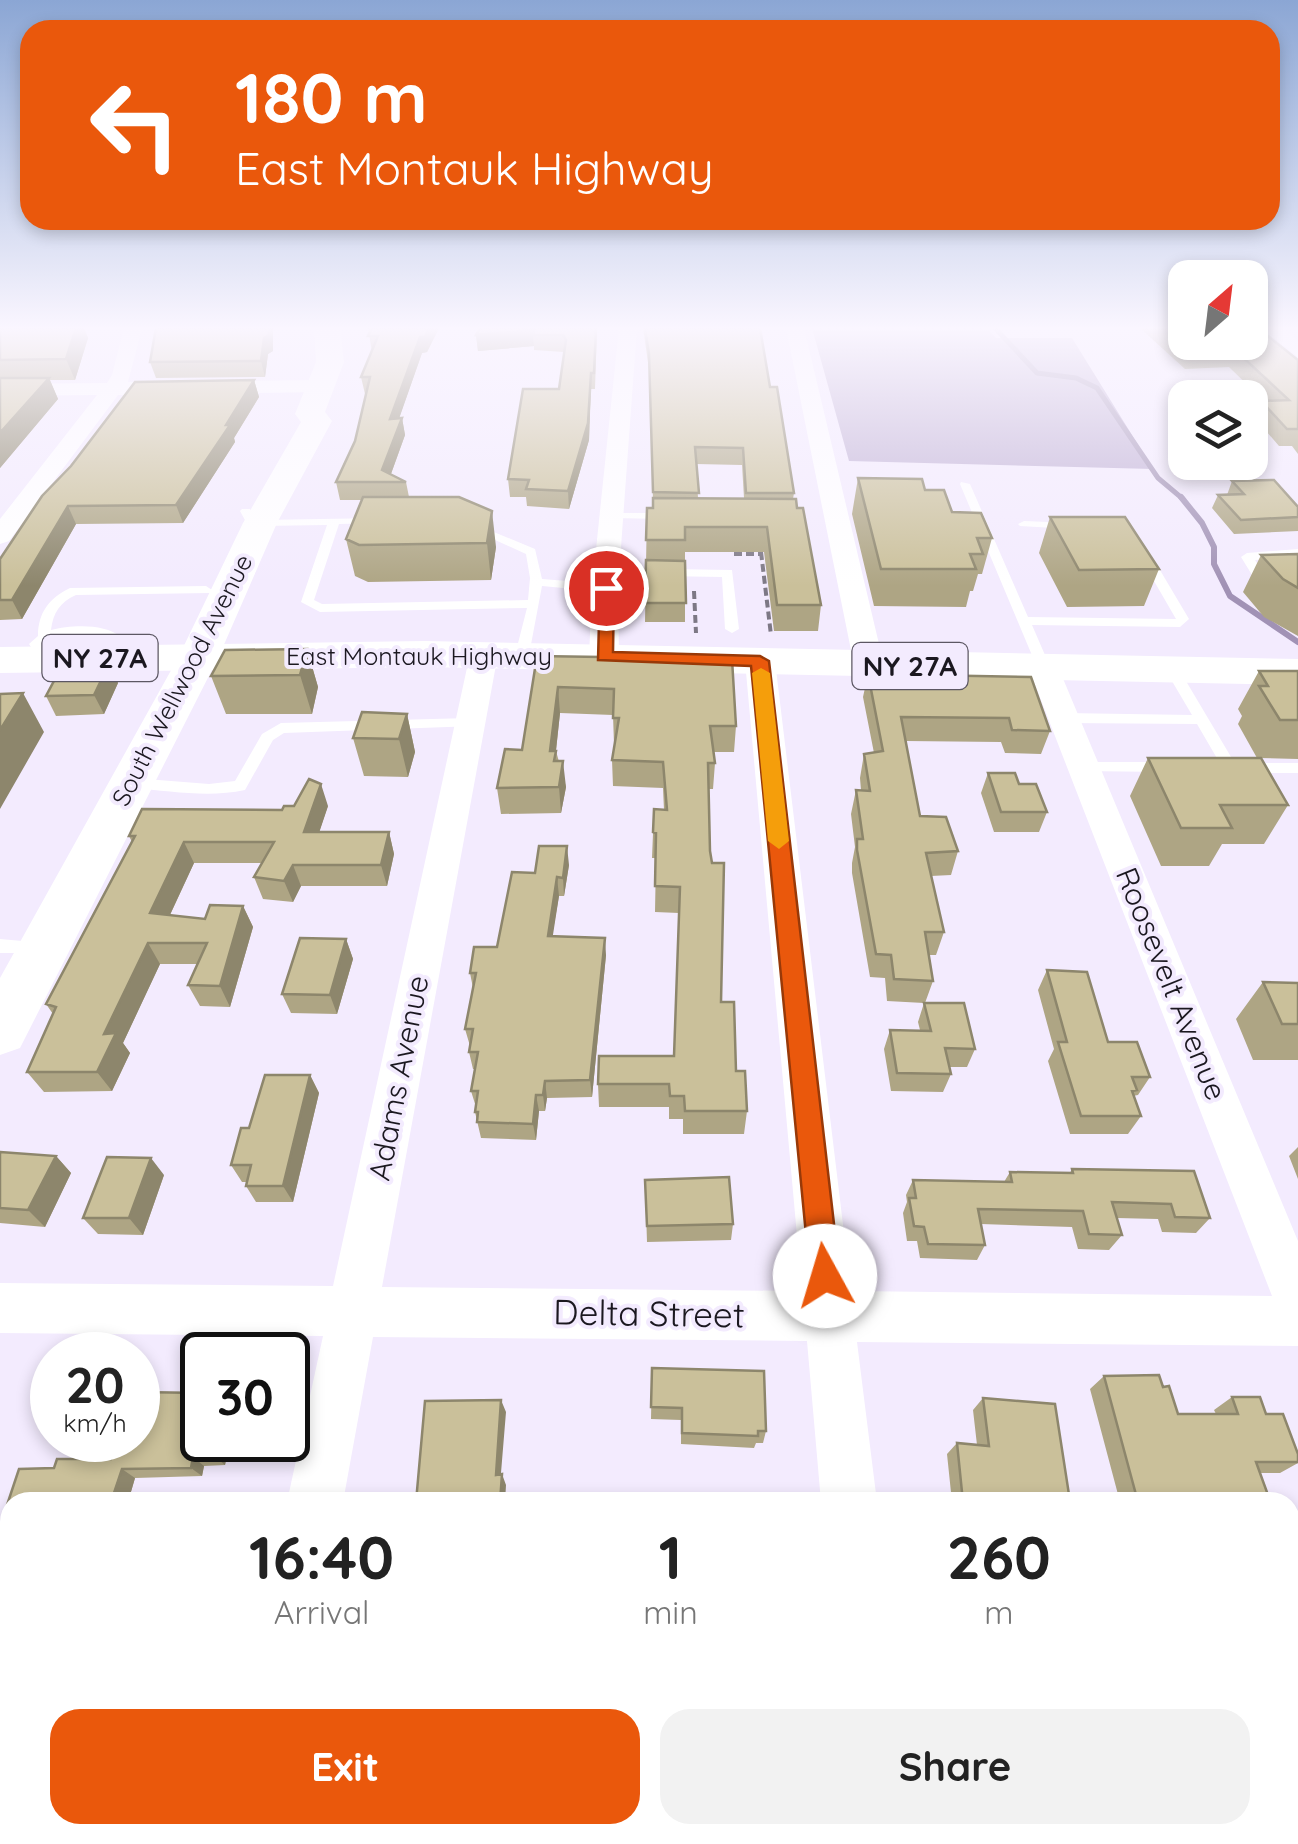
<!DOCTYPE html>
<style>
body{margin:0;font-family:Quicksand,sans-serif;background:#f2f2f2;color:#222;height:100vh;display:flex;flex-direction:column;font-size:38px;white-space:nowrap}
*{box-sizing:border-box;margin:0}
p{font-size:32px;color:#767676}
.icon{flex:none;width:55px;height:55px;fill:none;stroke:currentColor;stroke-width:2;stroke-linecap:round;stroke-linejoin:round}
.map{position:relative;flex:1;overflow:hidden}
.drawer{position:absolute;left:0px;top:1492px;width:1300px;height:352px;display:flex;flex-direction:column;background:#fff;border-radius:30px 30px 0 0;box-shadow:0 5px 15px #0003}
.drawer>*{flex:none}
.banner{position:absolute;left:20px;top:20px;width:1260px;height:210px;border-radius:30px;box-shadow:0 5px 15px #0003;background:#ea580c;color:#fff;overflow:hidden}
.needle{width:65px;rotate:28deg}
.fabs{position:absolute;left:1168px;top:260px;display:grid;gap:20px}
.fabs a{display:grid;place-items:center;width:100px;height:100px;border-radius:20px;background:#fff;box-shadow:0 5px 15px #0003;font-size:50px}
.speed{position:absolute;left:30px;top:1332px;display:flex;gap:20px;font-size:50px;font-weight:700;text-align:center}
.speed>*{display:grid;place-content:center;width:130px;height:130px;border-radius:50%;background:#fff;box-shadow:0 5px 15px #0003;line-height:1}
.speed small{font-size:25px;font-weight:400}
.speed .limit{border:5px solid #111;border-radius:15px;background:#fff;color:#111}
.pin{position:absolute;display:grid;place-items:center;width:85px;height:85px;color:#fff;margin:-42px;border:5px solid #fff;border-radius:50%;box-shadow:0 2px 10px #0007}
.me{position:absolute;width:110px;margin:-55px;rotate:354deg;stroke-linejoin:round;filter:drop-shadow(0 0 8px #0008)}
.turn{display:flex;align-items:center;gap:35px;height:210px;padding:0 50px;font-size:45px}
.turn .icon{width:130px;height:130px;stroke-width:2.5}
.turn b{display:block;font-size:70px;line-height:85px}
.eta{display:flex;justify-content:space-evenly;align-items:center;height:170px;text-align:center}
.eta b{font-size:60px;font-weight:700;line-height:70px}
.cta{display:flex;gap:20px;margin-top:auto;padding:20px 50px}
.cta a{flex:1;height:115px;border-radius:30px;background:#ea580c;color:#fff;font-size:40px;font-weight:700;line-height:115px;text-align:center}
.cta a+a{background:#f2f2f2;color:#222}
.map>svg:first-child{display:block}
</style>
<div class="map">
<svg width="1298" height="1844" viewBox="0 0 1298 1844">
<rect width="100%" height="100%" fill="#f3ebfe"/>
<path fill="#bfb0d4" d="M812,328h175l9,10h76l81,131 -304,-8z"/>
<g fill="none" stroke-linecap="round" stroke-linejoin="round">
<path stroke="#a192b5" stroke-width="5" d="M995,328l42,45 39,5 21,10 61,90 25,21"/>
<path stroke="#a192b5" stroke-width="6" d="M1181,497l21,26 12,24v17l16,32 68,46"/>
<path stroke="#7d7885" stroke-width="4" stroke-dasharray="8 4" stroke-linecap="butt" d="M761,552l10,83
M734,554h27
M694,591l2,42"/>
<path fill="#fff" fill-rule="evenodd" d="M961,482l9,2 58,133 148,2 -37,-64 6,-4 6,4 38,64 -9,8 -148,-2 19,44 -2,3h-10l-79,-188z
M242,509h8l5,9 6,2 120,-2 2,2 -6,3 -38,1 -25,76 8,4 206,-4 2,-22 -4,-24 -53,-24v-4l4,-1 58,24 7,30 63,5 6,4 -6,4 -63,-6 -13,69 -7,4 -7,-4 12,-47 -207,4 -19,-10 26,-77 -67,1 -14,-4 -6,-11z
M613,513h55l6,3 -6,3 -59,-1v-4z
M1024,521l48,2 6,3 -6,3 -52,-3 -2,-2z
M1298,549v8l-43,3 10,16h33v8l-41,-1 -16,-26 6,-4z
M607,568l125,2 7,59 -7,4 -7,-4 -3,-52 -119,-2v-6z
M206,586l6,4 -2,3 -134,2c-16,7 -23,18 -25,35 20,-5 53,-7 70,7l-15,24h-10l-2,-3 13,-20 -3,-1 -45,-1 -18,11h-10l-2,-3 9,-8c0,-23 11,-38 32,-48z
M1173,667l7,4 57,96 7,-4h54v10h-54l-7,-4 -7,4 -5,-1 -28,-48 -133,-1 -7,-5 7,-5 128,2 -26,-44z
M470,718l5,2v6l-191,7 -11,7 -28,50c-36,8 -75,1 -112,-2l-8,-5 8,-5 76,6 26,-3 27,-47 19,-11z
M1083,762h85l8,5 -8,5 -90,-1 -3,-4 3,-4z
M0,939l45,4 3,5 -3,5h-45z"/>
<path fill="#fff" fill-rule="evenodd" d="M124,328h18l-14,54 194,-2 10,6 -10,6 -204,3 -109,146 -9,3v-25l97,-124 -97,1v-12l107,-1 5,-8z
M619,328h18l-19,260 1,69 -5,6h-20l-5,-6 3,-69z
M786,328h18l80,337 -5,6h-20l-5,-6z
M1262,328h21l15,13v16z
M484,645l10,3 4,6 -116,633 420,4 -57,-630 5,-6h20l5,6 76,630 421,5 -243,-627 5,-6h20l5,6 239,572v105l-441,-4 20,160h-56l-14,-161 -434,-4 -30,165h-56l36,-166 -323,-3v-50l333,3 137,-632 4,-6z
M217,1835h66l-1,9h-66z
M852,1835h66l1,9h-66z"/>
<path fill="#fff" fill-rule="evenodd" d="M314,328h26l4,34 -19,50 7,9 -55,102 -58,133 -199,392 -20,7v-77l179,-322 64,-133 58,-101 -6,-8 21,-52z"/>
<path fill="#fff" fill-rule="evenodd" d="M425,641l873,18v26l-873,-18 -425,6v-26z"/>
</g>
<path fill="#aea584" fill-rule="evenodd" d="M0,328h84l4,10 -13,42h-25l8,19 -58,69z
M368,328h71l-12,24 -5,1 -23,65h3l3,17 -14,39 15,8 3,15 87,50 -5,33 -123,2 -13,-6 -9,-37 16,-39h-22l-4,-18 19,-41 11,-47h-1l-4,-17 11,-25z
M480,328h117l-2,61h-4l-2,51 -20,69 -42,-3 -1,-9h-16l-2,-18 51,-90 5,-37 -30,-2v-4l-56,5 -2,-16z
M643,328h117l10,59 24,106 -1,6 4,9 24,97 -3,26h-44l-10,-79h-79v70h-40l2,-114h6v-8l-4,-131zM696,464l46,1 2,33h-46z
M1140,328h45l113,32v94l-6,-8h-13l-25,-29 7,-16h3l-35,-34 -44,2z
M273,351l-5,3 -3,23 -109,1 -6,-16z
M254,380l5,17 -25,41 1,4 -52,81 -107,1 -54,95 -22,1v-61l42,-63z
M858,478l67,12 27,22 40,26 -10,36h-4l-5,17h-3l-4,16 -92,-1 -22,-92z
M1232,481l66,26v24l-64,3 -22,-26 6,-13h9z
M1050,517l109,52 -15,37 -77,1 -28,-54z
M1298,554v82l-34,-19 -21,-25 18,-37z
M307,649l11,38 -6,27h-86l-15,-38z
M537,656l199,70 -2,26h-20l1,11 -2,26h-5l2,62 11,151 15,69 11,40 -3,23h-61v-15h-14v-12h-70l-1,-23 76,-28 5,-143 -24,-1 1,-54h-4l2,-49 10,1 -1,-22 -50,-2 -1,-26 3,-16h-1l-1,-29 -53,-2 -4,38 10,36 -5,26 -60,1 -4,-26 25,-38z
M109,664l9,19 -14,31 -48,2 -10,-20z
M1259,671h39v88l-41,-1 -19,-34 4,-8 -4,-7z
M868,674l182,57 -9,23 -36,-1 -4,-11 -95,-1 14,75 38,35 -7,24 -20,1 13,56 -8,23h-7l4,26 -8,22 50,46 -8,18h-18l2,7 -8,18 -52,-1 -7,-42 6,-19h30l-2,-8 6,-19 -37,-2 -2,-23 -15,-1 -18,-104v-10l3,-16 -4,-33 5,-24h5l-1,-12 4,-24 10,-1 -11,-56z
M407,714l8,38 -7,25 -44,-1 -11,-38z
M1148,758l140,47 -24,39h-42l-13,22h-48l-31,-70z
M988,773l31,11 28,28 -8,20h-45l-13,-39z
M328,806l-9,26h70l5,22 -7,32h-86l-8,16 -30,-3 -9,-22 8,-14h-68l-24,52 35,4 38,-13 10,21 -23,80 -30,-1 -12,-21 10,-21h-38l-37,79 7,10 -18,38 -68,1 -17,-20 26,-58 -7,-10 86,-162 -3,-6 153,-26z
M569,865l-5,31h-5l-7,40 54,19 -14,142 -45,1 -2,13h-6l-3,29 -55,-2 -6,-26 1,-5 -5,-16 4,-22h-2l-4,-17 1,-6 -5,-17 8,-41 -3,-15 27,-26 38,-74z
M346,939l7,20 -16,55 -46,-1 -9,-19z
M1047,970l61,72 42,35 -12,18 -5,1 8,20 -13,18h-58l-22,-73 6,-12 -16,-59z
M1263,982l35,1v77h-45l-17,-41z
M310,1075l9,18 -26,109h-37l-10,-16 1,-4h-5l-11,-17 18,-37z
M1298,1147v32l-9,-23z
M0,1152l56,4 15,17 -26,54 -45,-4z
M1072,1169l138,49 -14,15 -34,-1 -4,-13 -41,-1 5,17 -13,15 -31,-1 -6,-22 -91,-3 4,21 -8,15 -57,-2 -3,-17h-10l-4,-28 4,-11 -1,-7 7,-15 91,2 6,-10 60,1z
M164,1175l-21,60 -45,-1 -15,-16z
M645,1180l88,44 -2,16 -84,2z
M652,1368l114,63 -3,12h-7l-2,5 -73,-4v-24l-30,-1z
M1104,1376l59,11 15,27h38l-2,-4 18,-13 34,17 32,40v9l-18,10h-20l8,22 -15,7h-133l-30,-113z
M138,1392l64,1v47h28l-5,25 -21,1 -2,10 -67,2 -7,24h-118v4l-3,-1 12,-36 35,-1 3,-9h54l6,-19h21z
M983,1398l87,103 -118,1 -5,-48 10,-11 20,2 -4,-35z"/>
<path fill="#8d866c" d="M76,328h8l4,10 -13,42 -9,-21z
M269,328h4v23l-5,3 -3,23 -4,-16 3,-23z
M429,328h10l-12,24 -5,1 -29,83 -3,-17 30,-82z
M534,330l-1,5 1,11 -56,5 -2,-16z
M591,373l-2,67 -20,69 -1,-18z
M49,378l9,21 -58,69v-35z
M254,380l5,17 -25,41 1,4 -52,81 -7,-18z
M402,418l3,17 -17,47 -6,-12z
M68,506l8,18 -54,95 -10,-19z
M492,511l4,36 -5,33 -4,-37z
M307,649l11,38 -6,27 -12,-39z
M109,664l9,19 -14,31 -10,-19z
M558,687l2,26 -7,64 -3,-26z
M23,693l21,39 -44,77v-79z
M407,714l8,38 -7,25 -9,-38z
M563,761l3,26 -5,26 -2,-26z
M321,784l7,22 -16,48 -8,-22z
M389,832l5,22 -7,32 -6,-21z
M184,842l10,21 -33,71 -11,-21z
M567,846l2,19 -5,31 -1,-18z
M293,865l8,21 -8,16 -9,-21z
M557,877l2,19 -9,58 -2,-18z
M243,906l10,21 -23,80 -10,-21z
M605,938l1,17 -14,142 -2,-17z
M346,939l7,20 -16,55 -7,-19z
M148,943l12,21 -37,79 7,10 -18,38 -15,-19 7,-38z
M310,1075l9,18 -26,109 -10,-16z
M545,1081l2,17 -2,13 -2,-16z
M536,1095l3,16 -3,29 -3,-16z
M56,1156l15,17 -26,54 -17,-17z
M151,1158l13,17 -21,60 -14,-17z
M501,1400l5,12 -6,73 -4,-10z
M218,1440h12l-5,25 -11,-9z
M193,1457l11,9 -2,10 -11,-8z
M122,1469l13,9 -7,24h-17z
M502,1474l4,11 -1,17h-5z
M10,1741v52l-10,-1v-19z
M107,1835h21l-2,9h-21z"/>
<path fill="#cac09a" stroke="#8d866c" stroke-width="2.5" d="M0,328h76l-10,31 -66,1z
M156,328h113v7l-5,3 -3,23 -111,1z
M372,328h57l-4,9h-5l-30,82 12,-1 -20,52 24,12h-70l19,-41 15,-64h-9l17,-41h-10z
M480,328h116l-2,45h-3l-3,50 -20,68 -42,-2 3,-9 -21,-1 15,-90h36l7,-49 -3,-5h-30l1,-5 -58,5z
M645,328h115l10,59h7l17,106h-48l-3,-45 -48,-1 4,46 -46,-1 -4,-138z
M1162,328h23v14h65v-14h8l40,32v69h-11l-26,-28 28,-1 -53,-49 -45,2z
M0,378h49l-49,55z
M254,380l-28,45h4l-54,80 -108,1 -56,94h-12v-41l42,-63 29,-30 64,-84z
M858,478l64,1 3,11h19l8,22 29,1 11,25h-15l6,16h-13l6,15h-95z
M1274,480l24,27v10l-57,3 -23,-25 26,-1 -12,-13z
M363,497h96l33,14 -5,32 -128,2 -13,-6z
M653,498l143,1 1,9h6l18,97h-44l-10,-78h-82v13h-39l1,-32h6z
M1050,517h75l34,52 -80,1z
M1298,554v34l-15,-9 -22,-24z
M646,560l39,1 1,42h-41z
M307,649l-7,26 -89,1 14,-26z
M537,656l195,3 4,67h-26l5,37h-7l2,88 2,12h12l-3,139h13l2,69h9l2,40h-62l-1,-15h-14l-1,-12h-71l1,-28h75l6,-169 -25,-1 1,-53 -3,-1 1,-23 13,1 -4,-48 -51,-2 7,-42h-6l1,-29 -56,-2 -8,64h6l-2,10h9l-4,26 -62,1 8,-39 17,1z
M63,664h46l-15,31 -48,1z
M1259,671h39v49h-18l-21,-34h9z
M868,674l163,3 19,54 -38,-1 -3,-12 -108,-1 19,99 26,1 12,34 -32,2 18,79h-19l8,49 -39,-2 -3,-24 -15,-1 -19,-104v-11h6l-7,-49 14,1 -6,-37 19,-3z
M23,693l-23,37v-36z
M362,712l45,2 -8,25 -46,-1z
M1148,758h113l27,47h-68l12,23h-51z
M988,773h27l4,11h17l11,28h-46z
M309,779l12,5 -17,48h85l-8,33h-88l-9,16 -30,-4 20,-35h-90l-34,71 55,6 5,-14 33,1 -23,80 -32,-1 19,-42h-59l-44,91 12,-1 -19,39h-70l29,-65 -10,-3 89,-168h-6l13,-27 140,1 2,-4h10z
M539,846h28l-4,32 -6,-1 -9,59 57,2 -15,142 -45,1 -2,14h-7l-3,29 -56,-2 1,-10h-3l3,-21h-7l7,-39h-9l4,-23h-8l11,-56h-6l4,-26h23l15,-75 23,1z
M300,938l46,1 -16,56 -48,-1z
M1047,970l40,2 21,70h29l13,35h-18l5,13 -5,1 9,25h-60l-23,-74h9z
M1263,982l35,1v41h-16z
M924,1003h40l11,46 -30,-1 6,26 -54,-1 -7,-43 41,1z
M265,1075h45l-27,111h-37l5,-21h-20l10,-37h8z
M0,1152l56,4 -28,54 -28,-2z
M107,1157l44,1 -22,60h-46z
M1072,1169l122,2 16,47 -35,-1 -4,-13 -59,-2 10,33 -33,-1 -6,-23 -105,-2 7,36 -57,-1 -4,-17 -10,-1 -5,-28h7l-3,-18 99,2 -2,-10 63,1z
M729,1177l4,47 -86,2 -2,-46z
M652,1368l112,3 2,60h-8v5l-76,-3v-25l-31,-1z
M1159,1375l4,12 6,-1 9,28h60l-6,-17h28l6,17h17l15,40v8h-42l12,33h-33l2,7h-99l-34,-126z
M138,1392l64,1v47h16l-4,16 -21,1 -2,11 -69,1 -11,33h-101v3h-3l12,-36 35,-1 3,-9h54l6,-19h21z
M983,1398l72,6 15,97 -55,-5 1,6h-53l-6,-59 32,3z
M501,1400l-5,75 6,-1 -2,28h-84l9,-101z
M1290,1677l8,1v94h-8z
M10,1739v2l-10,32v-33z
M107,1835l-2,9h-105v-8z
M567,1835h55v9h-55z"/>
<linearGradient id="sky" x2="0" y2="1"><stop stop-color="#8ba6d4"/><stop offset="0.56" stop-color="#faf6ff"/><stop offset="1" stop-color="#faf6ff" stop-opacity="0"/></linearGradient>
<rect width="1298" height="586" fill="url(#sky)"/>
<path fill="#ea580c" stroke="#983908" stroke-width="2.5" d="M600,584l14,4 -1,64 147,4 9,5 71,615 -4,10 -11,5 -10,-5 -5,-10 -59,-610 -153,-6z"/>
<path fill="#f59e0b" d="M761,668l9,5 19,168 -10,8 -11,-8 -16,-168z"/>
<g text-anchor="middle" stroke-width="8" stroke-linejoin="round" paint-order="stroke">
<g font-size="25" fill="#1b1820" stroke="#f3ebfe">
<text x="419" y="665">East Montauk Highway</text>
<text transform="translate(182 680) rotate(-63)" y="9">South Wellwood Avenue</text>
</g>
<g fill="#f3ebfe" stroke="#5c5763" stroke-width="2.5">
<rect x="42.5" y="635" width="115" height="46" rx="8"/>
<rect x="852.5" y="643" width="115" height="46" rx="8"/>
</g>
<g font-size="28" font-weight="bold" fill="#1b1820">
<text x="100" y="668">NY 27A</text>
<text x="910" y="676">NY 27A</text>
</g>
<g font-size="30" fill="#1b1820" stroke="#f3ebfe">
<text transform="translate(1171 984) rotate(68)" y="10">Roosevelt Avenue</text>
<text transform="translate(399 1078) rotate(-79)" y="10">Adams Avenue</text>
</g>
<g font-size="35" fill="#1b1820" stroke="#f3ebfe">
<text transform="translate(649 1314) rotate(1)" y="12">Delta Street</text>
</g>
</g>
</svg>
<div class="fabs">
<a><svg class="needle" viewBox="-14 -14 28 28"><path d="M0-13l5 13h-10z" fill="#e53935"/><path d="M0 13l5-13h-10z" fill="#767676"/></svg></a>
<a><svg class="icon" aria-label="layers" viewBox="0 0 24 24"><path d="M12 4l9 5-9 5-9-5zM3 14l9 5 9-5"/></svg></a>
</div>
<div class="speed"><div>20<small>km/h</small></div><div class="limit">30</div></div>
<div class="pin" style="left:606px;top:588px;background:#d93025"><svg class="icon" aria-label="arrive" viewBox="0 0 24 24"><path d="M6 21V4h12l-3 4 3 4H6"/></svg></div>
<svg class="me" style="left:825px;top:1276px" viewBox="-20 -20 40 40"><circle r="19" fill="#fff"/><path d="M0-13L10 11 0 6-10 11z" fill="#ea580c"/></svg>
<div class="banner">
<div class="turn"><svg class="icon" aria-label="left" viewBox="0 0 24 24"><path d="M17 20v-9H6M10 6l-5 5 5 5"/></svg><div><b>180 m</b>East Montauk Highway</div></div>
</div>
<section class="drawer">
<div class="eta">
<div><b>16:40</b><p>Arrival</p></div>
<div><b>1</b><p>min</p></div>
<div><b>260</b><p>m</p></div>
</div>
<div class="cta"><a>Exit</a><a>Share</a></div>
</section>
</div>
